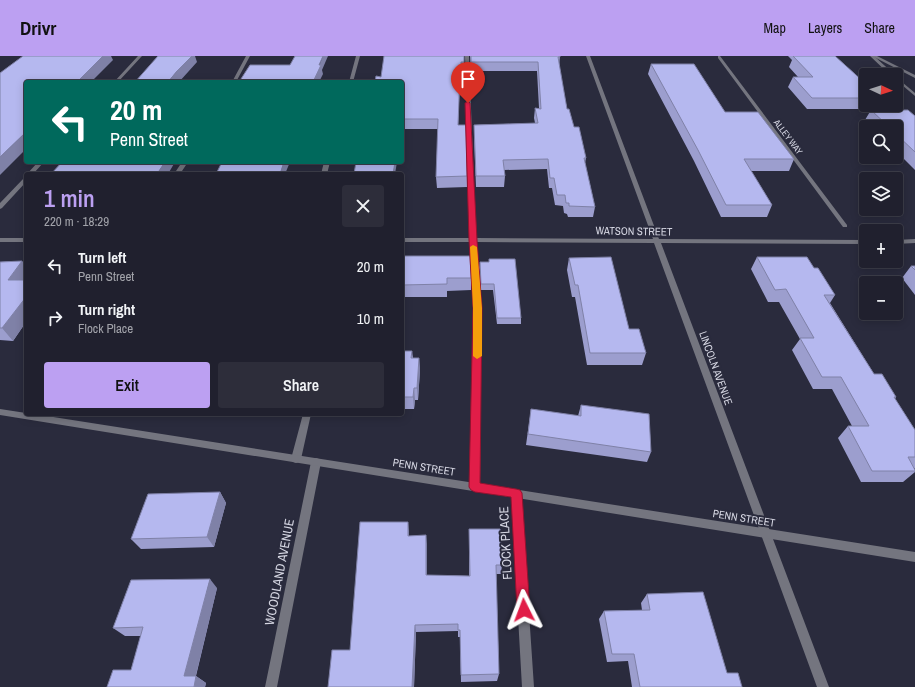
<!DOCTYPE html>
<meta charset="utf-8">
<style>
body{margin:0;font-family:"Archivo Narrow",sans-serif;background:#2d2d3a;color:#f1f3f6;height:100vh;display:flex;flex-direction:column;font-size:15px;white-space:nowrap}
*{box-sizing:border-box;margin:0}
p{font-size:13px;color:#a2a3aa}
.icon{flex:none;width:22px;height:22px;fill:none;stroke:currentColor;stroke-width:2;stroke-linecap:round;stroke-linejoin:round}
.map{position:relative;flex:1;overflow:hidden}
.side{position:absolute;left:24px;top:116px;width:380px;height:244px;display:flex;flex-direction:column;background:#20202e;border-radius:4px;box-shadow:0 2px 10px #0003,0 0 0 1px #3d3e4a}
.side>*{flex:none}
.banner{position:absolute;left:24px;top:24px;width:380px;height:84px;border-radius:4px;box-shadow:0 2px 10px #0003,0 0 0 1px #3d3e4a;background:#00695c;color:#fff;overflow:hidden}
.needle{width:26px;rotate:94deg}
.tools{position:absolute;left:859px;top:12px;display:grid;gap:8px}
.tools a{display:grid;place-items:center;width:44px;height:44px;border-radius:4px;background:#20202e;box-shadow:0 2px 10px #0003,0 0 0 1px #3d3e4a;font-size:20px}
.pin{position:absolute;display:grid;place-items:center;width:34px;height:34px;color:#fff;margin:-41px -17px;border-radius:50% 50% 50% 0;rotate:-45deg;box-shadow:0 0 4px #0007}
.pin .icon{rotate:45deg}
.me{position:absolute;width:44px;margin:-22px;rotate:357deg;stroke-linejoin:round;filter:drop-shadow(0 0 3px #0008)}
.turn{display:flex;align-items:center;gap:14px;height:84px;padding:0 20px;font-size:18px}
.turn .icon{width:52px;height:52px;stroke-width:2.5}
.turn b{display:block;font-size:28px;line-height:34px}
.round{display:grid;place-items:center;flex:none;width:42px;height:42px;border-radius:4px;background:#2d2d3a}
.summary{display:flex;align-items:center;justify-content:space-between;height:68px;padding:0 20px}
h1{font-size:24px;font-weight:600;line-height:30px;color:#bca0f2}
.action{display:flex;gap:8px;margin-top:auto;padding:8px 20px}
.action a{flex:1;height:46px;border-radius:4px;background:#bca0f2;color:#111;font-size:16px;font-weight:600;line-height:46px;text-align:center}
.action a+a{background:#2d2d3a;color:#f1f3f6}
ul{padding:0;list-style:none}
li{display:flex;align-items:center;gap:12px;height:52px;padding:0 20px}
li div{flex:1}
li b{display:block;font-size:15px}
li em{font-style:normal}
header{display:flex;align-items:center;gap:24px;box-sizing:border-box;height:56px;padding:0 20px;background:#bca0f2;color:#111}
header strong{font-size:19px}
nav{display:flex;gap:22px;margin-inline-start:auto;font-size:14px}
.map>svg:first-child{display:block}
</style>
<header>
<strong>Drivr</strong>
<nav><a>Map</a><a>Layers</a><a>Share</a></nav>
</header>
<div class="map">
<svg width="915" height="631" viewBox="0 0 915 631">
<rect width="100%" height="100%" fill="#2a2b3d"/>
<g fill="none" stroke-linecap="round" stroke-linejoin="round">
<path fill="#74757f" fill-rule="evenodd" d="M246,0h4l-14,26h-4z
M718,0h2l127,169v2h-4l-125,-169z
M182,106h6l-8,12h-6z"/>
<path fill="#74757f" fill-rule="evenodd" d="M138,0h4l-24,26h-4z
M356,0h4l-7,26h-4z
M465,0h4l7,182 177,1 -67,-183h4l69,183 207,1v4l-205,-1 168,444h-12l-163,-444 -178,-1 5,66 -1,179 -2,3 -3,1 -3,-1 -2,-3 3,-179 -3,-66h-68v-4h68z
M870,0h4l21,19h-5z
M896,21l19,16v3l-19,-16z
M38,106h6l-11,12h-6z
M324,106h6l-3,12h-6z
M26,121v5l-24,26 -2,1v-6l24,-25z
M0,182h26v4h-26z
M915,183v4l-19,1v-4z
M303,358h8l-10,45 -2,3 -3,1 -3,-1 -2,-3z
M316,402l3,1 2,3 -44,225h-12l46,-225 2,-3z
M516,433l3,1 2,3 13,194h-12l-11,-194 2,-3z"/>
<path fill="#74757f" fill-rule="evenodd" d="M872,0h5l38,19v3z
M0,353l26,4v1h8l881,138v10l-915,-147z"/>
</g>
<path fill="#9c9ece" d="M464,0v15h-2v10h-2l-2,44 9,51v11l-30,1 -1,-11 2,-48h-36v-47l-21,-5z
M470,0h90l-1,10 8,43 19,49 -1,5 10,44 -2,10h-25l-1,-3 -3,-1 -1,-7 -8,-1 -3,-17h-3l-2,-19 -43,1 1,6 -1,11h-28l-2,-52v-10l61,-2 -1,-5 1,-10h4l-2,-37h-66z
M788,0h47l31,28v21h12l-3,4h-68l-19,-22 5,-10h5l-9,-10 3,-7z
M651,8l74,48 69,47 -5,12h-38l21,34 -5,12h-46l-27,-56 -46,-87z
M871,54l44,6v54l-19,-19v-24h-24l-7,-7z
M402,200l69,22v12l-24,1v6h-45z
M757,201l57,11 21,27 -5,8 44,71 22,23 -1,2 20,31v38h-1l1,4 -12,10h-42l-23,-44 10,-12h4l-20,-37h-19l-21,-39 8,-11 -21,-37h-11l-17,-33z
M569,202l60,71 17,24 -4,12h-55l-12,-68h-3l-5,-27z
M22,205l4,6v55l-13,19 -13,-1v-78z
M480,206l41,56v6h-24l-4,-34h-12l-2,-22z
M911,210h4v29l-13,-17z
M402,295h10l1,7h6l1,12 -2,30h-3l-1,9h-12z
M581,349l70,47 -4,10 -121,-17 5,-36 47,7z
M220,436l6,11 -12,44 -73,2 -10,-10z
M469,473l33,36 -1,9h-5l3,100 -2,7 -36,1 -1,-45h-2v-6l-42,1 -2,55h-86l22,-37 59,-119v5l18,8v31l42,1z
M217,532l-21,88 10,7 -1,4h-98l24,-17 10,-34h-16l-12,-8z
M647,538l80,79 15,14h-110l-4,-26 -21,1 -8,-43 5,-8 38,-1 -1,-7z"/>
<path fill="#7f81a7" d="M103,0h8l2,4 -22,22h-14z
M192,0h3l2,6 -18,20h-11l9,-11z
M323,0h5l-6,14 1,4 -4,8h-6z
M26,76v17l-26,26v-18z
M165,106h10l-7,12h-11z
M284,106h6l-5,12h-5z
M395,106h2l-2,12h-2z
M22,205l4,6v14l-18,-1z
M26,241v25l-13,19 -11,-13z
M419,302l1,12 -2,30 -1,-12z
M414,332l1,12 -1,9 -1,-12z
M220,436l6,11 -12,44 -7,-10z
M408,466l1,9v14l-1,-9z
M426,479l1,9v39l-1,-8z
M210,523l7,9 -23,95 -10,-7z
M415,569l1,7 -2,55h-2z
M196,620l10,7 -1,4h-11z"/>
<path fill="#b5b8ef" stroke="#7f81a7" d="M23,0h80l-26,26h-51v50l-26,25v-84z
M158,0h34l-15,15 -9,11h-33z
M295,0h28l-4,9h2l-8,17h-74l11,-17h40z
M384,0h80v6h-3l1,10h-2l-2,53h8l1,51 -31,1 2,-58h-36v-37h-27l1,-6 5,1z
M471,0h89v1h-2l9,52h2l5,18h5l7,31h-2l11,49 -26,-1v-3h-3l-1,-8h-8l-3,-17h-4l-2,-19 -45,1 2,16h-29l-2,-51 64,-2 -3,-15 6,1 -3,-47h-67z
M793,0h42l31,28v14h-54l-19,-21h20z
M651,8h43l31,48h33l36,47h-50l28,46h-46l-28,-55z
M871,54h37l7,6v36l-19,-18v-7h-7z
M62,106h103l-8,12h-106z
M222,106h62l-4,12h-64z
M356,106h39l-2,12h-39z
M402,200h68l1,22h-24v6l-45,1z
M611,201l18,72h10l7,24h-56l-12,-68h-3l-6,-27z
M757,201h50l7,11h4l17,27h-11l50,79h8l14,23h-2l21,33v27h-7l7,13v1h-43l-24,-45h21l-28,-49h-19l-22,-39h14l-28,-49 -11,1z
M489,203h26l6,59h-24l-3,-34h-13l-1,-22h9z
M22,205l-14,19h18v17l-24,31h-2v-66z
M911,210h4v4z
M402,295h10l-1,7h8l-2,30h-3l-1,9h-11z
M581,349l68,9 2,38 -123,-18 3,-25 50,7z
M220,436l-13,45 -76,2 17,-45z
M360,466h48v14l18,-1v40l44,1 -1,-47h31l2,36h-6l3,109 -38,1 -1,-45h-2v-6l-43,1 -3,62h-84l4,-37h18z
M210,523l-26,97h12l-2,11h-87l6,-17h18l12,-43 -30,1 18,-48z
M703,536l24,81h11l4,14h-102l-6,-33h-22l-8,-43 46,-1 -3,-16z"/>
<path fill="#e11d48" stroke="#92132f" d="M468,45l2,2 7,137 5,68 -2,175 36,6 4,1 2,3 8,117 -2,4 -4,2 -5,-2 -2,-4 -6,-113 -36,-5 -4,-2 -2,-3 4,-179 -4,-68 -4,-137z"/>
<path fill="#f59e0b" d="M473,189l4,2 5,61v48l-5,3 -4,-3v-48l-3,-61z"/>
<g text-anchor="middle" stroke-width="4" stroke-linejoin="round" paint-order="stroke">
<g font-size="9" fill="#d5d6e2" stroke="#2a2b3d">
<text transform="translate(788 81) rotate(53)" y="3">ALLEY WAY</text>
</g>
<g font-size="11" fill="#d5d6e2" stroke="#2a2b3d">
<text transform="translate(634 175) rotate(1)" y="4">WATSON STREET</text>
<text transform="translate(716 312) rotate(70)" y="4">LINCOLN AVENUE</text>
<text transform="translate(424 411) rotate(9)" y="4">PENN STREET</text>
<text transform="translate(744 462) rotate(9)" y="4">PENN STREET</text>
</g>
<g font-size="13" fill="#d5d6e2" stroke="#2a2b3d">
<text transform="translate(505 487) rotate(-93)" y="5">FLOCK PLACE</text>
<text transform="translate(279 516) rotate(-79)" y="5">WOODLAND AVENUE</text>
</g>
</g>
</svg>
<div class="tools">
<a><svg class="needle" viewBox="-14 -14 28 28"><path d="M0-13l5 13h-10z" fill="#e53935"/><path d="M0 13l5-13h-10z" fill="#a2a3aa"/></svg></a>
<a><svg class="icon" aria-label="search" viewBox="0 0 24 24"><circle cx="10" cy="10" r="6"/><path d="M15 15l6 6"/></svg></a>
<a><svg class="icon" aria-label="layers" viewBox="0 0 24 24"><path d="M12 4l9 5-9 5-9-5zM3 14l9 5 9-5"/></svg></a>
<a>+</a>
<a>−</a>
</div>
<div class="pin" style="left:468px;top:47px;background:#d93025"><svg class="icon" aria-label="arrive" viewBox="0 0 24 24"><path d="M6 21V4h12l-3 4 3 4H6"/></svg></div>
<svg class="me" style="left:524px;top:554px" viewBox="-20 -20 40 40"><path d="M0-17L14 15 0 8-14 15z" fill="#e11d48" stroke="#fff" stroke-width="4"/></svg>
<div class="banner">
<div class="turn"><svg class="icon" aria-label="left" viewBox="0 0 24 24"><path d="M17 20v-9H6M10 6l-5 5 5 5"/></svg><div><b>20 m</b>Penn Street</div></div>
</div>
<section class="side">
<div class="summary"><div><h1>1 min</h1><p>220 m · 18:29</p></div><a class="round"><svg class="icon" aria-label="close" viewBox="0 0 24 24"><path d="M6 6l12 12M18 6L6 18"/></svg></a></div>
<ul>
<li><svg class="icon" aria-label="left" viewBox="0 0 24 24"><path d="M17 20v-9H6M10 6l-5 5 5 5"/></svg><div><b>Turn left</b><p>Penn Street</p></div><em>20 m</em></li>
<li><svg class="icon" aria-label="right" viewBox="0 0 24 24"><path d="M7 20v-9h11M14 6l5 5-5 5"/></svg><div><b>Turn right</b><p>Flock Place</p></div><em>10 m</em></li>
</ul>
<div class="action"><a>Exit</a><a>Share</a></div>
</section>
</div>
